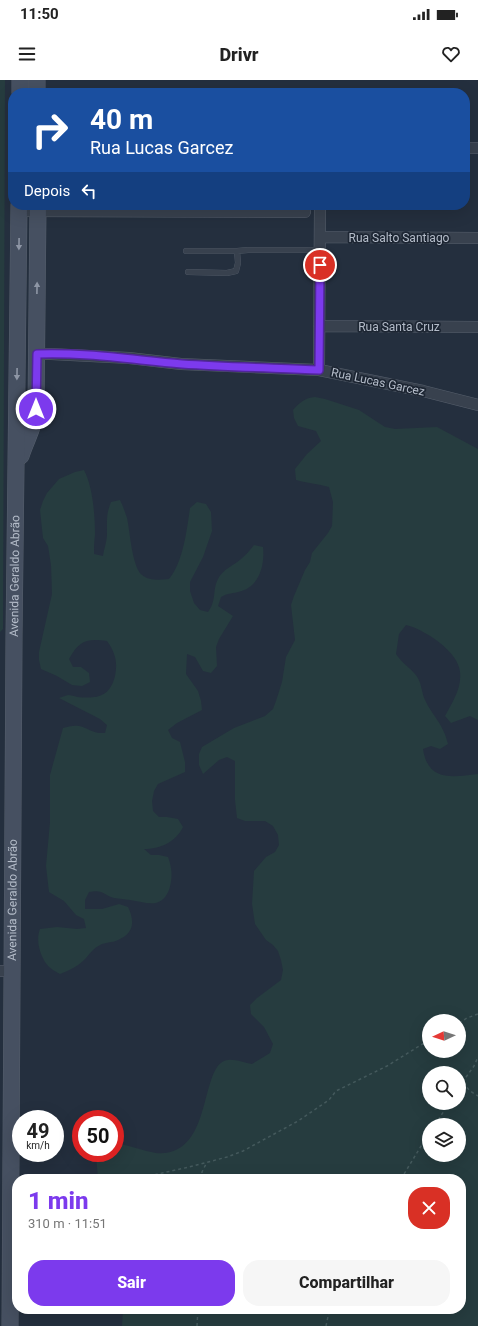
<!DOCTYPE html>
<html lang="pt">
<meta charset="utf-8">
<style>
body{margin:0;font-family:Roboto,sans-serif;background:#f6f6f6;color:#222;height:100vh;display:flex;flex-direction:column;font-size:15px;white-space:nowrap}
*{box-sizing:border-box;margin:0}
p{font-size:13px;color:#767676}
.icon{flex:none;width:22px;height:22px;fill:none;stroke:currentColor;stroke-width:2;stroke-linecap:round;stroke-linejoin:round}
.map{position:relative;flex:1;overflow:hidden}
.side{position:absolute;left:12px;top:1094px;width:454px;height:140px;display:flex;flex-direction:column;background:#fff;border-radius:16px;box-shadow:0 4px 16px #0002}
.side>*{flex:none}
.banner{position:absolute;left:8px;top:8px;width:462px;height:122px;border-radius:16px;box-shadow:0 4px 16px #0002;background:#1a4fa0;color:#fff;overflow:hidden}
.needle{width:26px;rotate:266deg}
.buttons{position:absolute;left:422px;top:934px;display:grid;gap:8px}
.buttons a{display:grid;place-items:center;width:44px;height:44px;border-radius:50%;background:#fff;box-shadow:0 4px 16px #0002;font-size:20px}
.speed{position:absolute;left:12px;top:1030px;display:flex;gap:8px;font-size:20px;font-weight:700;text-align:center}
.speed>*{display:grid;place-content:center;width:52px;height:52px;border-radius:50%;background:#fff;box-shadow:0 4px 16px #0002;line-height:1}
.speed small{font-size:10px;font-weight:400}
.speed .limit{border:6px solid #d22;background:#fff;color:#111}
.pin{position:absolute;display:grid;place-items:center;width:34px;height:34px;color:#fff;margin:-17px;border:2px solid #fff;border-radius:50%;box-shadow:0 1px 4px #0007}
.me{position:absolute;width:44px;margin:-22px;rotate:0deg;stroke-linejoin:round;filter:drop-shadow(0 0 3px #0008)}
.turn{display:flex;align-items:center;gap:14px;height:84px;padding:0 16px;font-size:18px}
.turn .icon{width:52px;height:52px;stroke-width:2.5}
.turn b{display:block;font-size:28px;line-height:34px}
.then{display:flex;align-items:center;height:38px;padding:0 16px;background:#0003;gap:8px;font-size:15px}
.round{display:grid;place-items:center;flex:none;width:42px;height:42px;border-radius:16px;background:#f6f6f6}
.headline{display:flex;align-items:center;justify-content:space-between;height:68px;padding:0 16px}
h1{font-size:24px;font-weight:800;line-height:30px;color:#7c3aed}
.primary-button{display:flex;gap:8px;margin-top:auto;padding:8px 16px}
.primary-button a{flex:1;height:46px;border-radius:16px;background:#7c3aed;color:#fff;font-size:16px;font-weight:800;line-height:46px;text-align:center}
.primary-button a+a{background:#f6f6f6;color:#222}
.status{display:flex;justify-content:space-between;align-items:center;height:28px;padding:0 20px;background:#fff;direction:ltr}
.status svg{height:11px;fill:currentColor}
header{display:flex;justify-content:space-between;align-items:center;height:52px;padding:0 16px;background:#fff;font-size:18px;font-weight:800}
.map>svg:first-child{display:block}
</style>
<div class="status"><b>11:50</b><svg viewBox="0 0 49 12"><path d="M0 12V9h3v3zM5 12V6h3v6zM10 12V3h3v9zM15 12V0h3v12zM26 1h20v11H26zM47 4h2v5h-2z"/></svg></div>
<header><svg class="icon" aria-label="menu" viewBox="0 0 24 24"><path d="M4 6h16M4 12h16M4 18h16"/></svg>Drivr<svg class="icon" aria-label="heart" viewBox="0 0 24 24"><path d="M12 20l-8-8c-3-5 5-10 8-4 3-6 11-1 8 4z"/></svg></header>
<div class="map">
<svg width="478" height="1246" viewBox="0 0 478 1246">
<rect width="100%" height="100%" fill="#242f3e"/>
<path fill="#263c3f" fill-rule="evenodd" d="M0,0h5l-2,549 -3,3z
M315,317l10,2 34,11 26,17 10,2 42,-2 41,22v271l-8,-4 -19,7 -6,-7c7,-13 17,-28 15,-44 -1,-20 -36,-43 -54,-47l-7,9 -3,20c5,8 13,13 19,20 7,8 6,17 10,26 8,17 18,23 23,44l-8,5 -9,-3 -8,3c5,33 29,28 55,25v552h-356l1,-17h338v-130h-363l-2,-24 1,-2h18v-9h5c12,2 23,7 36,9 59,5 42,-90 72,-93 7,-1 17,3 24,4l18,-11 3,-9 -9,-17 -13,-13 -1,-9 7,-7 24,-18 2,-10 -2,-10 -3,-9 -5,-6 -7,-5 -11,-16 -3,-20 2,-33 12,-14 9,-5 4,-7 -1,-10 -5,-9 -8,-5h-20l-8,-3 -2,-18v-39l-8,-4 -8,3 -16,14 -4,-9v-11l3,-7 32,-19 31,-12 8,-7 3,-8 6,-19 4,-25 9,-17 -4,-35 3,-9 11,-26 5,-8 2,-9 16,-20 4,-7 1,-24 -4,-15c-11,-3 -22,-4 -33,-7l-1,-11 12,-15 14,-13 -5,-10 -18,-5 -4,-8 -1,-8c7,-8 12,-12 22,-13zM429,941h30v30h-30zM429,993h30v30h-30zM429,1045h30v30h-30z
M84,390c9,17 11,46 11,65 -1,7 -1,12 -1,19l9,2c1,-7 4,-15 4,-22 0,-13 -1,-20 4,-32l9,-2c3,6 5,12 7,18 3,13 5,49 15,57 7,6 18,5 27,4 14,-16 18,-50 21,-71l7,-6 9,2 5,8 1,19 -9,26 -13,25v9l4,12 6,7 8,2c9,-12 4,-21 10,-33 5,-10 15,-13 23,-20 5,-4 9,-9 13,-14l9,2c2,19 -4,41 -25,45 -8,2 -10,1 -17,5l-3,9 15,10 -14,23 -3,8 1,19 -6,7 -8,-2 -8,-14 -8,-3 -1,20 12,17 3,10 1,9 -25,13 -9,7 4,8 8,4 5,20v10l-27,12 -4,7 -2,10 1,10 6,6h8l11,2 5,8c-7,15 -23,22 -39,22l7,6h8l9,2c4,11 5,21 1,33 -8,20 -23,12 -39,10 -5,-1 -11,-1 -16,-2 -11,-3 -10,-9 -25,-6l-4,8v9h17l17,-5 9,3c7,15 6,26 -10,33 -6,3 -13,2 -18,5 -6,3 -10,8 -14,13 -7,8 -16,12 -26,16 -6,-3 -12,-7 -15,-12 -6,-10 -9,-23 -5,-33l17,-2 20,2 9,-1 -2,-9 -8,-4 -12,-14 -15,-9 -3,-26 4,-44v-47l13,-47c5,-1 10,-3 16,-2 10,2 13,8 26,7l2,-8 -7,-6 -41,-21c3,-1 6,-2 9,-3 3,0 6,1 9,2 20,2 33,0 38,-21 3,-14 0,-24 -8,-35 -21,-3 -28,0 -38,18l4,8h8l8,6 1,9 -8,4 -10,-1 -15,-9 -16,-7 -2,-9v-8l13,-58 -1,-29 -3,-19 -5,-8 -3,-28 3,-9 4,-8 12,-14 16,-7z"/>
<g fill="none" stroke-linecap="round" stroke-linejoin="round">
<g stroke="#565f6c" stroke-width="6">
<path id="service" d="M186,171h51
M188,192l39,1 9,-2 2,-8 -1,-12 11,-1h72"/>
</g>
<g stroke="#565f6c" stroke-width="12">
<path id="minor" d="M465,68h13
M19,131l286,1
M320,157l158,1
M319,246l159,1
M37,274h14l78,4 52,6 138,6 104,21 55,14
M319,290l1,-165
M0,891h12"/>
</g>
<g stroke="#565f6c" stroke-width="17">
<g id="secondary">
<path d="M37,0v13"/>
<path d="M20,13v-13"/>
<path d="M21,376c5,-16 14,-30 15,-47l2,-204"/>
<path id="s1" d="M10,1246l4,-688 5,-433"/>
</g>
</g>
<path stroke="#44595c" stroke-width="1.5" stroke-dasharray="3 3" stroke-linecap="butt" d="M459,943l8,-5 11,-4
M463,1003l7,8 8,5
M459,1007l15,-21 4,-9
M435,1045l14,-22
M101,1099l48,-3 40,-9 38,-10 16,-6 55,-30 31,-21 7,-9 51,-25 42,-26
M202,1099v-7l5,-10
M401,1099l28,-46
M197,1246l1,-17
M326,1246l3,-14 -1,-3"/>
<use href="#service" stroke="#38414e" stroke-width="5.5"/>
<use href="#minor" stroke="#38414e" stroke-width="11"/>
<use href="#secondary" stroke="#465061" stroke-width="16"/>
</g>
<defs><path id="oneway-solid" d="M-6-.8H1V-3.2L6.5 0L1 3.2V.8H-6Z"/></defs>
<g fill="#8e96a5">
<use href="#oneway-solid" transform="translate(19 164) rotate(91)"/>
<use href="#oneway-solid" transform="translate(37 208) rotate(-89)"/>
<use href="#oneway-solid" transform="translate(17 294) rotate(91)"/>
</g>
<g fill="none" stroke-linecap="round" stroke-linejoin="round">
<g stroke="#51269a" stroke-width="10">
<path id="route" d="M36,329l1,-55c48,-2 97,6 145,10 45,3 91,4 137,6l1,-105"/>
</g>
<use href="#route" stroke="#7c3aed" stroke-width="7"/>
</g>
<g text-anchor="middle" stroke-width="3.5" stroke-linejoin="round" paint-order="stroke">
<g font-size="12" fill="#b4bcc9" stroke="#1d2633">
<text x="399" y="162">Rua Salto Santiago</text>
<text x="399" y="251">Rua Santa Cruz</text>
<text transform="translate(378 302) rotate(12)" y="4">Rua Lucas Garcez</text>
<text dy="4" stroke="none"><textPath href="#s1" startOffset="750">Avenida Geraldo Abrão</textPath></text>
<text dy="4" stroke="none"><textPath href="#s1" startOffset="426">Avenida Geraldo Abrão</textPath></text>
</g>
</g>
</svg>
<div class="buttons">
<a><svg class="needle" viewBox="-14 -14 28 28"><path d="M0-13l5 13h-10z" fill="#e53935"/><path d="M0 13l5-13h-10z" fill="#767676"/></svg></a>
<a><svg class="icon" aria-label="search" viewBox="0 0 24 24"><circle cx="10" cy="10" r="6"/><path d="M15 15l6 6"/></svg></a>
<a><svg class="icon" aria-label="layers" viewBox="0 0 24 24"><path d="M12 4l9 5-9 5-9-5zM3 14l9 5 9-5"/></svg></a>
</div>
<div class="speed"><div>49<small>km/h</small></div><div class="limit">50</div></div>
<div class="pin" style="left:320px;top:185px;background:#d93025"><svg class="icon" aria-label="arrive" viewBox="0 0 24 24"><path d="M6 21V4h12l-3 4 3 4H6"/></svg></div>
<svg class="me" style="left:36px;top:329px" viewBox="-20 -20 40 40"><circle r="17" fill="#7c3aed" stroke="#fff" stroke-width="3"/><path d="M0-11L8 9 0 5-8 9z" fill="#fff"/></svg>
<div class="banner">
<div class="turn"><svg class="icon" aria-label="right" viewBox="0 0 24 24"><path d="M7 20v-9h11M14 6l5 5-5 5"/></svg><div><b>40 m</b>Rua Lucas Garcez</div></div>
<div class="then">Depois<svg class="icon" aria-label="left" viewBox="0 0 24 24"><path d="M17 20v-9H6M10 6l-5 5 5 5"/></svg></div>
</div>
<section class="side">
<div class="headline"><div><h1>1 min</h1><p>310 m · 11:51</p></div><a class="round" style="background:#d93025;color:#fff"><svg class="icon" aria-label="close" viewBox="0 0 24 24"><path d="M6 6l12 12M18 6L6 18"/></svg></a></div>
<div class="primary-button"><a>Sair</a><a>Compartilhar</a></div>
</section>
</div>
